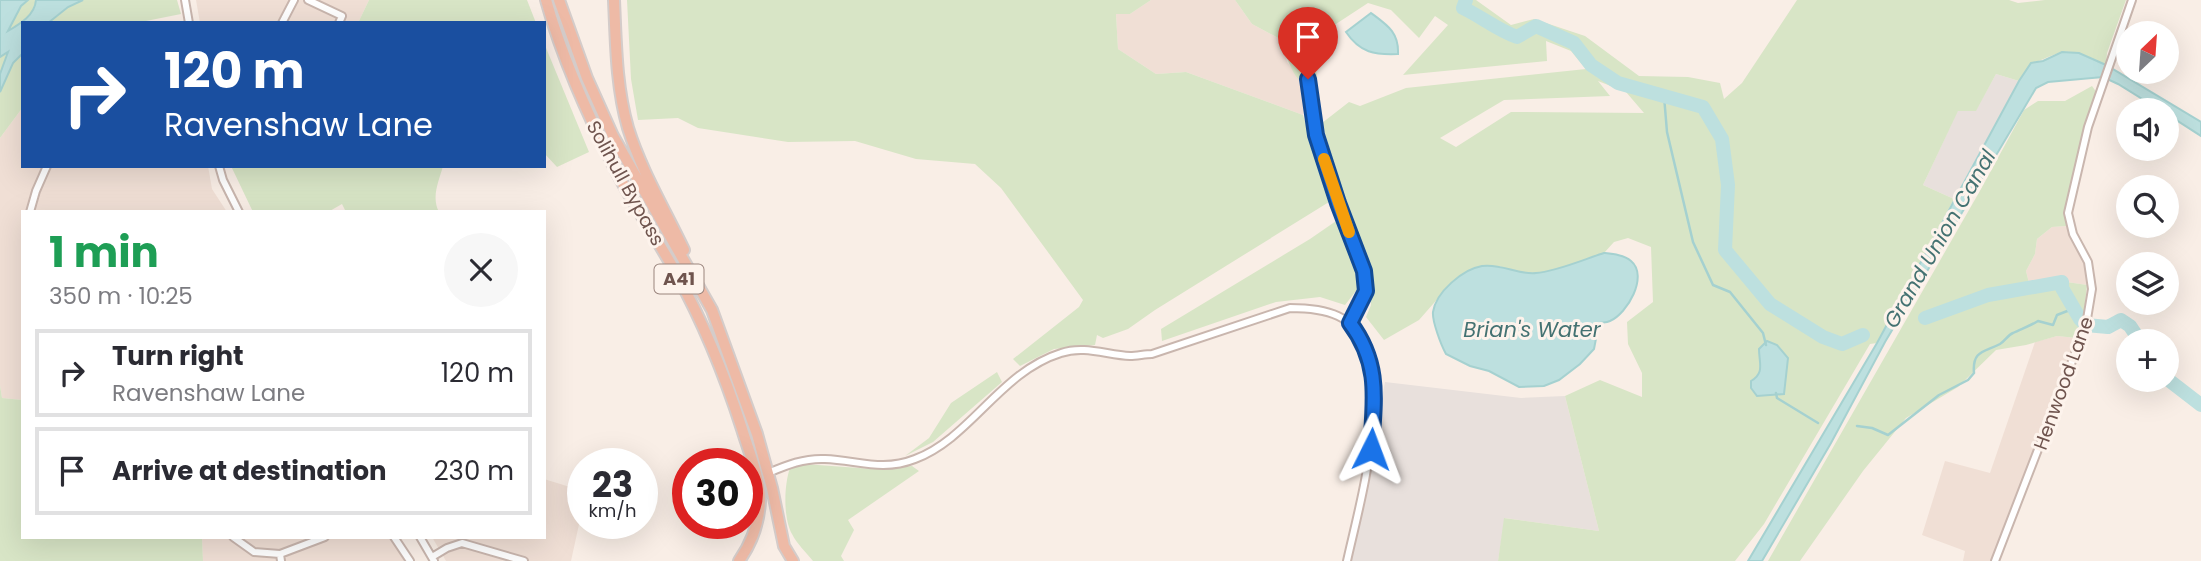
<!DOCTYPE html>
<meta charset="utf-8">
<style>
body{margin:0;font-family:Poppins,sans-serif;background:#f7f7f7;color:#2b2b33;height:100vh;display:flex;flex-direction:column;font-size:26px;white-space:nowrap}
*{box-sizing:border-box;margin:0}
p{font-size:23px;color:#7c7c81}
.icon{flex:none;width:38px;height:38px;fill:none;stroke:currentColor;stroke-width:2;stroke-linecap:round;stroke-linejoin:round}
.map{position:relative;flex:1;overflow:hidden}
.details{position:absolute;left:21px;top:210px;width:525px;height:329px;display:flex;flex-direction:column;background:#fff;border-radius:0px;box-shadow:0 7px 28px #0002}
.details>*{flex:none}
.banner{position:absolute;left:21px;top:21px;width:525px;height:147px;border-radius:0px;box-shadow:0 7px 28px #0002;background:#1a4fa0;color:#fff;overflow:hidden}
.needle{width:46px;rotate:25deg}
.tools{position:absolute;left:2116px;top:21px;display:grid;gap:14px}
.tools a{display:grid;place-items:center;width:63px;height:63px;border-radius:50%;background:#fff;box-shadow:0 7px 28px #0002;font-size:35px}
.speed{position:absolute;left:567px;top:448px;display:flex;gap:14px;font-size:35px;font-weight:700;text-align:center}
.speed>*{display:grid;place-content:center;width:91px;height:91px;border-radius:50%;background:#fff;box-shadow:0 7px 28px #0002;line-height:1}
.speed small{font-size:18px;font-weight:400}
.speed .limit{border:10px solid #d22;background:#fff;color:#111}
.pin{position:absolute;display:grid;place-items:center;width:60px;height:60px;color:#fff;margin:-72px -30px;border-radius:50% 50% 50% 0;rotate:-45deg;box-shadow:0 0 7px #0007}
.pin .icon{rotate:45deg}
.me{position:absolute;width:77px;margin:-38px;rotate:3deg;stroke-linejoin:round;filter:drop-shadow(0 0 5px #0008)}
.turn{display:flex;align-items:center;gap:24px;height:147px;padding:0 28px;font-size:32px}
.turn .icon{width:91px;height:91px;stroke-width:2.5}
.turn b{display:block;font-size:49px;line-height:60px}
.round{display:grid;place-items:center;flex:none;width:74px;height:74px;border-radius:37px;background:#f7f7f7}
.overview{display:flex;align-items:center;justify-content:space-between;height:119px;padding:0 28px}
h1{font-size:42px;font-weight:700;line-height:52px;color:#1e9e55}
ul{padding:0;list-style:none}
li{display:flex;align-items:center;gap:21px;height:88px;margin:0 14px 10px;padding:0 14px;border:4px solid #e1e1e2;border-radius:0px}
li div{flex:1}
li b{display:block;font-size:26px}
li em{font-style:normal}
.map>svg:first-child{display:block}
</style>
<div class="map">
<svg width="2201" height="561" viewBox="0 0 2201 561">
<rect width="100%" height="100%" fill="#f9eee6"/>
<path fill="#f0dfd5" d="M196,0h173l-11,23h-158z
M1151,0h84l17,24 30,16 5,22 20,26 -4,27 -117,-43 -30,2 -38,-25 -2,-35h14z
M23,107v59h185l4,23 15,23h-204v188l-21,-2 -2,-13v-247z
M2066,226l20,36 1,23 -40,-6 -18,4 -3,-12 9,-17 2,-15 15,-12z
M2057,336l20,2 -86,223h-28l2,-10 -43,-16 23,-74 45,12 45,-131z
M544,479l39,12v15l-12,55h-125l-14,-24h112z
M202,537h188l14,24h-201z"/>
<path fill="#e8e0dc" d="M1996,74l23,7 -65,118 -31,-14 35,-75h18z
M1385,382l136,16 44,-2 34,135 -94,-13 -7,43h-147z"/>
<path fill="#d8e5c6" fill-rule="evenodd" d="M0,0h177l4,14 -45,9h-113v84l-23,31z
M369,0h158l9,23h-178z
M627,0h524l-21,14h-14l2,35 38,25 30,-2 117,43 26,87 -174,108 -27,19 -25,9 -6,-3 -2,10 -41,4 -34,17 -7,-7 66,-52 4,-7 -82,-112 -26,-24 -59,-5 -61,-18 -67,1 -90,-14 -20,-10 -40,2 -7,-41z
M1235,0h241l35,25 23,-6 51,17 54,40 49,1 32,6 4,16 18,-16 55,-83h212l9,3 27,-3h81l-19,53 -1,12c-13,-6 -28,-15 -43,-13 -11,2 -21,9 -32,11l-12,18 -23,-7 -20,37h-18l-35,74 31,14 -77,144 -7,1 -106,180 -29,37h-237l6,-43 95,13 -34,-135 35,-16 42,17v-24l-14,-29 -1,-22 26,-20 -2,-55 -23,-9 -14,4 -10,11 -55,19 -16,2 -13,-1 -21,-7 -51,21 -29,33 -35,20 -18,-23 5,-12 -2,-36 -15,-38 -32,-108 27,-21 11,4 46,-18 180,-19 -15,-18 -25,-10 1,20 -144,14 45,-50 -13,-9 -16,22 -28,-28 -23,-7 -58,38 7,35 -10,12c-16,-14 -20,-28 -25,-48l-30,-16zM1598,81l28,11 18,21 -133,-1 -55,35 -16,-9 64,-38 106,-4z
M544,43l45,109 -32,15 -13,-14z
M2092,86l5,7 -14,43 -17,78v12l-14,1 -15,12 -2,15 -9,17 3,12 18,-4 40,6 -3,28 -7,25 -20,-2 -31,9 -30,5 -38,37 -52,31 -43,53 -63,90h-32l213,-372 43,-79 14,-9h27z
M231,166h212c-4,15 -12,31 -4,46h-93l-4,-8 -14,8h-75z
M1339,219l19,52 1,16 -14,18 -25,-8 -44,5 -114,39 -1,-12 149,-90z
M997,372l5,10 -69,60 -28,14 24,-18 22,-35z
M0,385l2,13 21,2v137h179l1,24h-203z
M804,464l69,5 39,-3 7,5 -71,49 6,10 -13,26 3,5h-31c-7,-9 -16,-17 -21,-27 -9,-16 -8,-49 -2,-66z"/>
<path fill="#bde0df" stroke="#a5d1d0" stroke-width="2" d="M0,0h28l-7,6 -13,25c12,-7 27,-16 28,-31h47l-15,7 -20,16h-25v30l-10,10 -13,29v-18l8,-22 -8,5z
M1371,13c16,12 28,19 27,41 -23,1 -38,-1 -52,-22z
M2062,52l17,1 27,12 95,57v14l-34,-22 -1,-4h-6l-42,-26 -15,-7 -55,5 -12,6 -151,254 -54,101 -69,118h-14l129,-218 142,-262 12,-18 12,-2z
M1604,253c9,1 20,2 27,8 18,15 -4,53 -21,60 -4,2 -7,1 -11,2l-5,26 -14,15 -21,16 -15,6 -25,1 -30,-16 -19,-5 -24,-12c-5,-9 -14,-33 -13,-42 3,-20 30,-43 49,-46 19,-3 36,9 54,7 19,-1 49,-14 68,-20z
M1767,341l10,4 11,13 -4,36 -27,2 -6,-8v-7c14,-8 8,-18 8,-32z"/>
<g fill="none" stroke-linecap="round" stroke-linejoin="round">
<path stroke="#a5d1d0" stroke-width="2.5" d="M1664,96l3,36 26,110 20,43 17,7 33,41 3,12
M1776,393l1,5 41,25
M1857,426l15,2 16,7 51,-40 29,-15 6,-7c-2,-23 11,-21 26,-29 5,-3 8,-9 13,-11 8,-4 17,-7 25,-12l15,4 4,-10 18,-7"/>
<path stroke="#bde0df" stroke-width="14" d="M1466,0l-3,8c19,9 34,22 54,29l19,-11 38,17 17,22 27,18 85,24 19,32 6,46 -3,65 45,54 53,33 19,7 21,-9
M1925,318l63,-23 74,-13v6l18,31 6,6 22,2 13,-7 9,6 10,15
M2166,378l35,27"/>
<g stroke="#c9b6ae" stroke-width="10">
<path id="minor" d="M185,0l4,23
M308,0l34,16 -3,7
M282,23l12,-23
M1308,79l8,56 22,68 26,68 2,20 -16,32
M219,166l4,14 16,32
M30,212l6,-21 11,-25
M768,473c19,-8 36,-15 57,-14 32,1 57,13 90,0 56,-21 85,-87 146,-106 23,-8 46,2 69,3 7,0 15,-2 22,-2l138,-46c16,0 33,1 48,8 68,32 21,189 9,245
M233,537l21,15 26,2
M394,537l16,24
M420,537l14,24
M432,557l15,-9 15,-5 62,18
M281,561l-1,-7 45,-17
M1995,561l91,-236 6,-36 -4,-27 -15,-28 -5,-21 20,-86 44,-127"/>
</g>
<g stroke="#d4ccca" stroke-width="14">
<path id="trunk" d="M546,0c16,58 41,113 68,167 18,36 42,70 62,106 27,49 49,103 66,156 7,23 18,49 18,72 -1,22 -9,43 -21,60
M559,0l28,78 26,58 99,174 45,124 15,54 12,58 9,15
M614,0c2,43 2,86 14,128 13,42 37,82 56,122"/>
</g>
<use href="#minor" stroke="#fff" stroke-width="6"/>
<use href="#trunk" stroke="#eebaa6" stroke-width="10"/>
</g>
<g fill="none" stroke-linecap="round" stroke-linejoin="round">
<g stroke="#114b97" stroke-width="18">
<path id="route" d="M1308,79l8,56 22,68 26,68 2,20 -16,32c31,41 24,78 21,126"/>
</g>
<use href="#route" stroke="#1a73e8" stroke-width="12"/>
<path stroke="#f59e0b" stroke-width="12" d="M1324,159l25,73"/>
</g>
<g text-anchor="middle" stroke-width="6" stroke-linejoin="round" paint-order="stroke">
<rect fill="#fdf3ec" stroke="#9a847d" stroke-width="2" x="654.5" y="264.5" width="49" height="29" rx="5"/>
<g font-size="18" font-weight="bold" fill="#6f544e">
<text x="679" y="285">A41</text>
</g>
<g font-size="19" fill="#6f544e" stroke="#fdf3ec">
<text transform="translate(626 183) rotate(61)" y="7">Solihull Bypass</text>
<text transform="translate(2063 383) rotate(-70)" y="7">Henwood Lane</text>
</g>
<g font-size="21" font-style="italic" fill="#447272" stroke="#fdf3ec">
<text transform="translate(1940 239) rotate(-60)" y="7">Grand Union Canal</text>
<text x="1532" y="337">Brian's Water</text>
</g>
</g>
</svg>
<div class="tools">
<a><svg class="needle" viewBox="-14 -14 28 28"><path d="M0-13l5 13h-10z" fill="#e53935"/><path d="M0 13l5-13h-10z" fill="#7c7c81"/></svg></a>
<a><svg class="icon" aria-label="sound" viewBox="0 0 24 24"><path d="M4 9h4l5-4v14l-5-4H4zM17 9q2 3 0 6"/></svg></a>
<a><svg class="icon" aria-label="search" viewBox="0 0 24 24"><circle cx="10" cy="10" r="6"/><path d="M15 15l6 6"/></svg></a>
<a><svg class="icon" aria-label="layers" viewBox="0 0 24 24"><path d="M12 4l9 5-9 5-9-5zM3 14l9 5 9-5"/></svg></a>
<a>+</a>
</div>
<div class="speed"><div>23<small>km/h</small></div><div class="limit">30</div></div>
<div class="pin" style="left:1308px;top:79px;background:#d93025"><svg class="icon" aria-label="arrive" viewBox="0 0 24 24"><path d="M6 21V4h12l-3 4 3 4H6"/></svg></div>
<svg class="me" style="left:1371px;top:449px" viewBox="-20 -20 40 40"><path d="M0-17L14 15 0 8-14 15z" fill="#1a73e8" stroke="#fff" stroke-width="4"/></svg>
<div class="banner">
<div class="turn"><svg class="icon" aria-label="right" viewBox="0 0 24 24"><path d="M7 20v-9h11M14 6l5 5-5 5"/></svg><div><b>120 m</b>Ravenshaw Lane</div></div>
</div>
<section class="details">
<div class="overview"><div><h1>1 min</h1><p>350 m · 10:25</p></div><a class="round"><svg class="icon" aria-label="close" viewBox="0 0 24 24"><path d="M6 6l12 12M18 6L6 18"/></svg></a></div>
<ul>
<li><svg class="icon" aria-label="right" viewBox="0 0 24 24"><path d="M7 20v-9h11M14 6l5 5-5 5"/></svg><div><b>Turn right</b><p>Ravenshaw Lane</p></div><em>120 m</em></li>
<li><svg class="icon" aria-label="arrive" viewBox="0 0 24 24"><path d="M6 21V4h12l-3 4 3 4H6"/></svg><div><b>Arrive at destination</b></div><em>230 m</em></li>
</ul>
</section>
</div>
